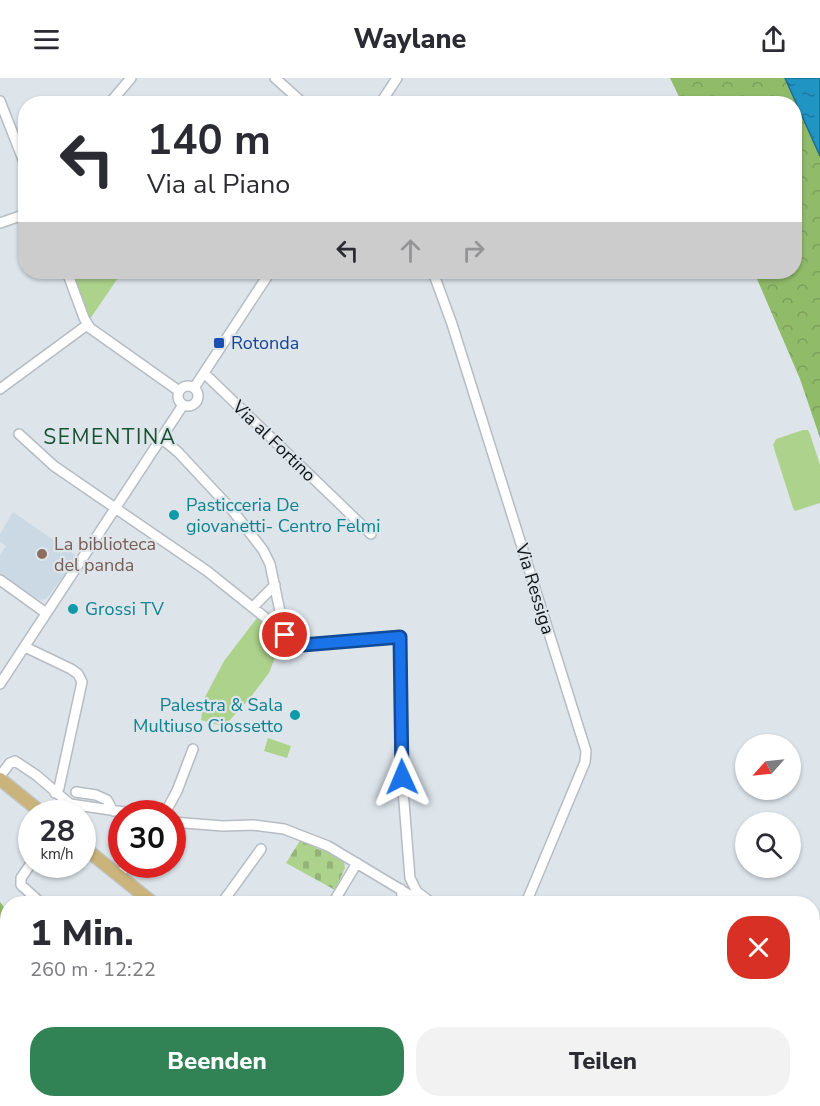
<!DOCTYPE html>
<html lang="de">
<meta charset="utf-8">
<style>
body{margin:0;font-family:"Nunito Sans",sans-serif;background:#f2f2f3;color:#2b2b33;height:100vh;display:flex;flex-direction:column;font-size:22px;white-space:nowrap}
*{box-sizing:border-box;margin:0}
p{font-size:20px;color:#7c7c81}
.icon{flex:none;width:33px;height:33px;fill:none;stroke:currentColor;stroke-width:2;stroke-linecap:round;stroke-linejoin:round}
.map{position:relative;flex:1;overflow:hidden}
.sheet{position:absolute;left:0px;top:818px;width:820px;height:212px;display:flex;flex-direction:column;background:#fff;border-radius:24px 24px 0 0;box-shadow:0 2px 4px #0004}
.sheet>*{flex:none}
.top-card{position:absolute;left:18px;top:18px;width:784px;height:183px;border-radius:24px;box-shadow:0 2px 4px #0004;background:#fff;color:#2b2b33;overflow:hidden}
.needle{width:39px;rotate:243deg}
.tools{position:absolute;left:735px;top:656px;display:grid;gap:12px}
.tools a{display:grid;place-items:center;width:66px;height:66px;border-radius:50%;background:#fff;box-shadow:0 2px 4px #0004;font-size:30px}
.speed{position:absolute;left:18px;top:722px;display:flex;gap:12px;font-size:30px;font-weight:700;text-align:center}
.speed>*{display:grid;place-content:center;width:78px;height:78px;border-radius:50%;background:#fff;box-shadow:0 2px 4px #0004;line-height:1}
.speed small{font-size:15px;font-weight:400}
.speed .limit{border:9px solid #d22;background:#fff;color:#111}
.pin{position:absolute;display:grid;place-items:center;width:51px;height:51px;color:#fff;margin:-26px;border:3px solid #fff;border-radius:50%;box-shadow:0 2px 6px #0007}
.me{position:absolute;width:66px;margin:-33px;rotate:359deg;stroke-linejoin:round;filter:drop-shadow(0 0 4px #0008)}
.turn{display:flex;align-items:center;gap:21px;height:126px;padding:0 30px;font-size:27px}
.turn .icon{width:78px;height:78px;stroke-width:2.5}
.turn b{display:block;font-size:42px;line-height:51px}
.lanes{display:flex;align-items:center;height:57px;padding:0 30px;background:#0003;justify-content:center;gap:30px;direction:ltr}
.lanes .off{opacity:.35}
.round{display:grid;place-items:center;flex:none;width:63px;height:63px;border-radius:24px;background:#f2f2f3}
.overview{display:flex;align-items:center;justify-content:space-between;height:102px;padding:0 30px}
h1{font-size:36px;font-weight:800;line-height:45px}
.action{display:flex;gap:12px;margin-top:auto;padding:12px 30px}
.action a{flex:1;height:69px;border-radius:24px;background:#318355;color:#fff;font-size:24px;font-weight:800;line-height:69px;text-align:center}
.action a+a{background:#f2f2f3;color:#2b2b33}
header{display:flex;justify-content:space-between;align-items:center;height:78px;padding:0 30px;background:#fff;font-size:27px;font-weight:800}
.map>svg:first-child{display:block}
</style>
<header><svg class="icon" aria-label="menu" viewBox="0 0 24 24"><path d="M4 6h16M4 12h16M4 18h16"/></svg>Waylane<svg class="icon" aria-label="share" viewBox="0 0 24 24"><path d="M12 15V3M7 8l5-5 5 5M5 13v7h14v-7"/></svg></header>
<div class="map">
<svg width="820" height="1028" viewBox="0 0 820 1028">
<defs>
<pattern id="forest-crowns" width="20" height="18" patternUnits="userSpaceOnUse" patternTransform="scale(1.5)"><rect width="20" height="18" fill="#90bb69"/><path d="M2 6a3 3 0 1 1 6 0M12 15a3 3 0 1 1 6 0" fill="none" stroke="#7ba05a"/></pattern>
<pattern id="cemetery-stones" width="16" height="16" patternUnits="userSpaceOnUse" patternTransform="scale(1.5)"><rect width="16" height="16" fill="#acd28b"/><path d="M2 7V4a2 2 0 0 1 4 0v3zM10 15v-3a2 2 0 0 1 4 0v3z" fill="#93b377"/></pattern>
<pattern id="water-ripples" width="26" height="14" patternUnits="userSpaceOnUse" patternTransform="scale(1.5)"><rect width="26" height="14" fill="#2095c4"/><path d="M2 4q2-2 4 0t4 0M15 11q2-2 4 0t4 0" fill="none" stroke="#1b789e"/></pattern>
</defs>
<rect width="100%" height="100%" fill="#dde5eb"/>
<path fill="#cad9e4" d="M13,434l65,45 -32,42 -6,1 -11,-5 -29,-20v-20l6,-9 -6,-4v-8z"/>
<path fill="url(#forest-crowns)" d="M670,0h115l35,78v282l-20,-59 -46,-107h41v-168l-113,-1z
M0,824l7,9v28l-7,-4z
M0,889l7,7 1,126h62l-5,6h-65v-79l4,-4 -4,-11z"/>
<path fill="url(#cemetery-stones)" d="M301,761l19,11 3,-3 21,15 1,6 -10,22 -49,-27z"/>
<path fill="#acd28b" d="M72,194h50l-32,47z
M803,352h5l2,4 10,31v38l-25,8 -2,-3 -20,-63 3,-6z
M257,540l25,21 -13,34 -19,25 -21,23 -11,4 -17,-5 3,-21 20,-38z
M268,660l23,8 -4,12 -23,-7z"/>
<path fill="url(#water-ripples)" stroke="#1b6e90" stroke-width="1.5" d="M785,0h35v78z"/>
<g fill="none" stroke-linecap="round" stroke-linejoin="round">
<g stroke="#b5bcc3" stroke-width="12">
<path id="minor" d="M275,0l29,26
M0,23l26,66
M109,26l22,-26
M380,26l17,-26
M0,145l26,-9
M67,194l17,46 6,10 89,63
M433,194l19,52 134,427 -1,11 -59,141
M204,295l167,161
M178 318a10 10 0 1 1 20 0a10 10 0 1 1-20 0Z
M194,310l76,-116
M0,311l87,-64
M19,356l35,32 153,105 90,72 9,2 94,-8 2,140 8,101 7,14 15,11
M161,360l17,14 55,59 30,39 7,14 15,71
M0,502l46,33
M253,529l22,-22
M25,569l46,22 7,5 4,8 -23,106 -4,5
M0,606l183,-279
M0,698l10,-13 5,-2 21,14 34,29
M76,714l20,3 11,5 6,11
M64,735l6,-9 61,9
M165,735l12,-22 16,-42
M172,744l51,4 30,-1 31,4 44,17 95,57
M32,784l-11,16v7l20,18
M119,797l9,-11
M401,811l2,14
M222,825l39,-54
M333,825l24,-40
M0,885l8,8
M79,1022l3,6
M100,1022l7,6
M224,1022l7,6"/>
</g>
<g stroke="#c1c2c2" stroke-width="15">
<path id="major" d="M0,701l42,34
M82,768l71,57
M396,1022l8,6"/>
</g>
<use href="#minor" stroke="#fff" stroke-width="9"/>
<use href="#major" stroke="#cab47c" stroke-width="12"/>
</g>
<g fill="none" stroke-linecap="round" stroke-linejoin="round">
<g stroke="#114b97" stroke-width="15">
<path id="route" d="M285,557l17,10 98,-8 2,140"/>
</g>
<use href="#route" stroke="#1a73e8" stroke-width="10"/>
</g>
<rect fill="#1a4fb4" stroke="#dde5eb" stroke-width="2" x="213" y="259" width="12" height="12" rx="3"/>
<g fill="#0f9aa8" stroke="#dde5eb" stroke-width="2">
<circle cx="174" cy="437" r="6"/>
<circle cx="73" cy="531" r="6"/>
<circle cx="295" cy="637" r="6"/>
</g>
<circle fill="#8d6e63" stroke="#dde5eb" stroke-width="2" cx="42" cy="476" r="6"/>
<g text-anchor="middle" stroke-width="4.5" stroke-linejoin="round" paint-order="stroke">
<g font-size="18" fill="#164399" stroke="#dde5eb" text-anchor="start">
<text x="231" y="271">Rotonda</text>
</g>
<g font-size="18" fill="#101315" stroke="#dde5eb">
<text transform="translate(274 363) rotate(44)" y="6">Via al Fortino</text>
<text transform="translate(535 511) rotate(73)" y="6">Via Ressiga</text>
</g>
<g font-size="18" fill="#0d838f" stroke="#dde5eb" text-anchor="start">
<text x="186" y="433">Pasticceria De<tspan x="186" dy="21">giovanetti- Centro Felmi</tspan></text>
<text x="85" y="537">Grossi TV</text>
<text x="283" y="633" text-anchor="end">Palestra &amp; Sala<tspan x="283" dy="21">Multiuso Ciossetto</tspan></text>
</g>
<g font-size="18" fill="#785e54" stroke="#dde5eb" text-anchor="start">
<text x="54" y="472">La biblioteca<tspan x="54" dy="21">del panda</tspan></text>
</g>
<g font-size="21" letter-spacing="1.5" fill="#185132" stroke="#dde5eb">
<text x="110" y="366">SEMENTINA</text>
</g>
</g>
</svg>
<div class="tools">
<a><svg class="needle" viewBox="-14 -14 28 28"><path d="M0-13l5 13h-10z" fill="#e53935"/><path d="M0 13l5-13h-10z" fill="#7c7c81"/></svg></a>
<a><svg class="icon" aria-label="search" viewBox="0 0 24 24"><circle cx="10" cy="10" r="6"/><path d="M15 15l6 6"/></svg></a>
</div>
<div class="speed"><div>28<small>km/h</small></div><div class="limit">30</div></div>
<div class="pin" style="left:285px;top:557px;background:#d93025"><svg class="icon" aria-label="arrive" viewBox="0 0 24 24"><path d="M6 21V4h12l-3 4 3 4H6"/></svg></div>
<svg class="me" style="left:402px;top:699px" viewBox="-20 -20 40 40"><path d="M0-17L14 15 0 8-14 15z" fill="#1a73e8" stroke="#fff" stroke-width="4"/></svg>
<div class="top-card">
<div class="turn"><svg class="icon" aria-label="left" viewBox="0 0 24 24"><path d="M17 20v-9H6M10 6l-5 5 5 5"/></svg><div><b>140 m</b>Via al Piano</div></div>
<div class="lanes"><svg class="icon" aria-label="left" viewBox="0 0 24 24"><path d="M17 20v-9H6M10 6l-5 5 5 5"/></svg><svg class="icon off" aria-label="ahead" viewBox="0 0 24 24"><path d="M12 20V5M6 11l6-6 6 6"/></svg><svg class="icon off" aria-label="right" viewBox="0 0 24 24"><path d="M7 20v-9h11M14 6l5 5-5 5"/></svg></div>
</div>
<section class="sheet">
<div class="overview"><div><h1>1 Min.</h1><p>260 m · 12:22</p></div><a class="round" style="background:#d93025;color:#fff"><svg class="icon" aria-label="close" viewBox="0 0 24 24"><path d="M6 6l12 12M18 6L6 18"/></svg></a></div>
<div class="action"><a>Beenden</a><a>Teilen</a></div>
</section>
</div>
